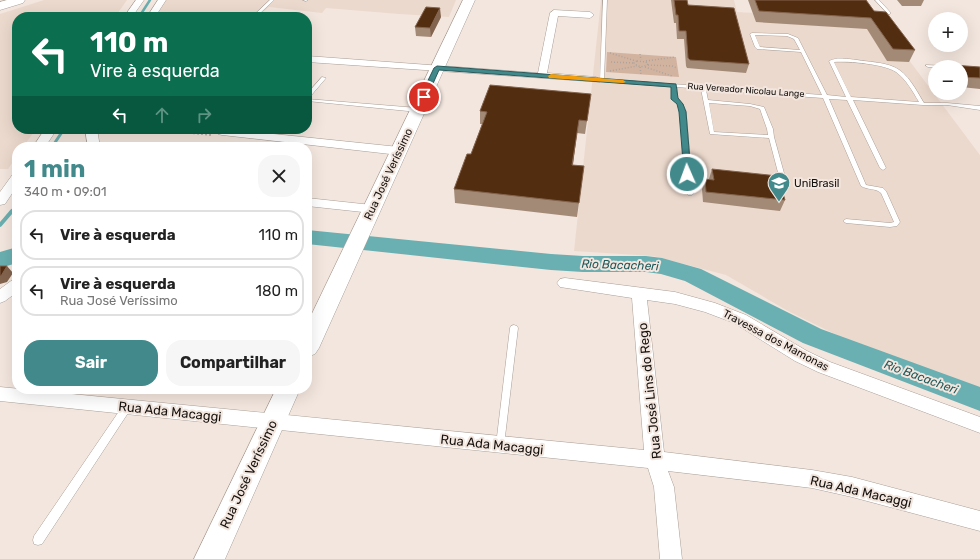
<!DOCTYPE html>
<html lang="pt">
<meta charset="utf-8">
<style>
body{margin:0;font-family:Rubik,sans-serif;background:#f6f6f6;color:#222;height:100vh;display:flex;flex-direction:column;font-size:15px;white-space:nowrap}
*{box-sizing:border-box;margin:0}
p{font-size:13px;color:#767676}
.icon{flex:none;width:22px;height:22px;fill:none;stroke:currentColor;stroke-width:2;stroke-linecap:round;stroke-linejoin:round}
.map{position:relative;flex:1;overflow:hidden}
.details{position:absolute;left:12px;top:142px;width:300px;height:252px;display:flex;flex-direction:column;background:#fff;border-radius:16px;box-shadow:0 4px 16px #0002}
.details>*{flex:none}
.hud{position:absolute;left:12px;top:12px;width:300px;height:122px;border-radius:16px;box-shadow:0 4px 16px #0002;background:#0b6e4f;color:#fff;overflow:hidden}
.buttons{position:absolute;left:928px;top:12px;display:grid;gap:8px}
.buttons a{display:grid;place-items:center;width:40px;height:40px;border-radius:50%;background:#fff;box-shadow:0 4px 16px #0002;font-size:20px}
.pin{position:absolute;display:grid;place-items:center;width:34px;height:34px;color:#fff;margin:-17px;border:2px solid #fff;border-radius:50%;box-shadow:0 1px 4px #0007}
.me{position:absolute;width:44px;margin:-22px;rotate:358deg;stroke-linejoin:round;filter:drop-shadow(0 0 3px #0008)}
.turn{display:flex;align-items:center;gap:14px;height:84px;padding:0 12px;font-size:18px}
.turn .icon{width:52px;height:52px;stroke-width:2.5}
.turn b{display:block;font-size:28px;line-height:34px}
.lanes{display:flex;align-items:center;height:38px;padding:0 12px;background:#0003;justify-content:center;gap:20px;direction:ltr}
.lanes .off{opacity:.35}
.round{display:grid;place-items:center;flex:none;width:42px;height:42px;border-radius:16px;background:#f6f6f6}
.overview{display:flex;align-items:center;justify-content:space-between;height:68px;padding:0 12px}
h1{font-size:24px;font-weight:700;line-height:30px;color:#41898b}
.button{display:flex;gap:8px;margin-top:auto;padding:8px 12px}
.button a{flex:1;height:46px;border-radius:16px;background:#41898b;color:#fff;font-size:16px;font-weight:700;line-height:46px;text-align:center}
.button a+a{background:#f6f6f6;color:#222}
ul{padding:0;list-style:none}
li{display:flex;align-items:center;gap:12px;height:50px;margin:0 8px 6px;padding:0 4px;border:2px solid #e0e0e0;border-radius:16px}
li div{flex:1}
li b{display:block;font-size:15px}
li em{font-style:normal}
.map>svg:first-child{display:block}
</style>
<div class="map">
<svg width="980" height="559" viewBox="0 0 980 559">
<rect width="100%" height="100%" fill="#f3e6de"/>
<path fill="#ecd9cd" d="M44,0h83l-12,17h-98v112h19l-13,18h-6v9l-9,13h-8v-155z
M162,0h294l-7,17 -50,-3 -73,-6 -4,5 -53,-6 -12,10h-106z
M601,0h133l3,12 142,8 101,135v234l-129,-47 -63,-31 -62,-36 -73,-19 -79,-5z"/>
<path fill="#d2b39f" d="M607,52l69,5 3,20 -73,-5z"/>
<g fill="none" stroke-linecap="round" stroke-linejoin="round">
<path stroke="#6aafb1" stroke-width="2.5" d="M139,17l11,-17"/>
<path stroke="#6aafb1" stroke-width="3" d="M52,147l12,-18
M11,212l6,-7"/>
<path stroke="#6aafb1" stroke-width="4" d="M0,225l12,-14"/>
<path fill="#6aafb1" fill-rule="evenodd" d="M307,230l244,24 32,2h63l16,2 39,11 120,60 159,58v24l-177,-68 -118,-62 -24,-7 -15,-2h-63l-32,-2 -244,-26z
M17,247v16l-17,5v-16z"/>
<g stroke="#aa9f97" stroke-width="1">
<path id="lane" d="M270,0h4l-18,17h-4z
M303,0h5l-2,1z
M603,0h4l-3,79 218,16 -21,-43 -44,-3 -2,-2 -5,-13 2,-1 36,1 10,4 29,57 19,2 -17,-36c8,-4 19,-2 28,-1 12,2 25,2 37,7 14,6 22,23 30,36h23l33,3v4l-33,-5h-24l-70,-5 33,68 -3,2 -3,-2 -33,-68 -18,-1 37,86 17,3 3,3 14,31 -3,4 -7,1 -44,-4 -3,-2 3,-2 44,4 4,-1 -13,-29c-5,-5 -14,-3 -20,-7l-38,-88 -117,-8 2,10 42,4 14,3 9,22 1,8 13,47 -3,2 -3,-2 -12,-46 -59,-4 -9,-45 -24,-2v11l5,5 4,8 7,83 -1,1h-4l-8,-84 -2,-7 -5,-5 -1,-12 -76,-6 -2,-1 2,-1h4zM755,35l32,1 7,3 6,11 -40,-3zM834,62c15,-1 50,2 62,10 10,7 17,20 23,30l-68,-5zM709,103l41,3 10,3 7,20 1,6 -54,-3z
M875,0h4l11,12v2h-2z
M926,65l22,1 2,1h-22l-2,-1z
M322,77l4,1 -17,20h-2v-4z
M307,99l111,9 3,2 -3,2 -111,-11z
M281,129h6l-5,4 -3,-2z
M514,325l3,1 1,2 -14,117 -1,3 -3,1 -3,-1 -1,-3 14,-117 1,-2z
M127,403l3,1 1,3 -1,3 -88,134 -4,1 -4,-1 -1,-4 1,-4 90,-132z"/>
</g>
<g stroke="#aa9f97" stroke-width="1">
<path id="street" d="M136,0h8l-12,17h-8z
M158,0h8l-11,17h-8z
M554,10l36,2 4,3 -4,3 -32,-2 -11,57 49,4 5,3 -1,2 -293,-20v-6l231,17 12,-60z
M45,129h12l-12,18h-12z
M85,129h12l3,18h-12z
M226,129l173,18 4,1 2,3 -2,3 -4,1 -177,-20 -4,-1 -2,-2 2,-2z
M17,173v13l-12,18 -5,1v-13l13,-18z
M307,198l65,7 5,1 2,3 -2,3 -5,1 -65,-7z
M565,278l110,14 40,11 31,12 61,36 23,11 150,55v16l-162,-61 -23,-11 -61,-38 -29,-11 -30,-8 -28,-4 17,152 148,18 40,7 128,34v20l-128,-34 -40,-9 -144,-17 6,16 8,72h-22l-6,-72 -6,-19 -648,-67v-14l644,63 -12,-152 -72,-11 -3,-4 3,-4z
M17,280v12l-12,9 -5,2v-14l11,-8z"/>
</g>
<g stroke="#aa9f97" stroke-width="1">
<path id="secondary" d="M463,0h12l-156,348 -4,6 -8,3v-33z
M276,389h24l-75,170h-31z"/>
</g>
<g stroke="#aa9f97" stroke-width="1">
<path id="highway" d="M7,0h18l-2,3 -23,7v-8z"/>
</g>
<path stroke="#ada39c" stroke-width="1.5" stroke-dasharray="1 2" stroke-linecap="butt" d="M610,53l26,8
M640,54l1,6
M637,61l9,1 2,2c-4,4 -10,3 -14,-1z
M646,61l29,-4
M611,62l23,1
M648,65l24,1 5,2
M640,67l1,8
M645,67l27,9
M610,71l27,-5"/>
<path stroke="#ada39c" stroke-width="2" stroke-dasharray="1.5 2.5" stroke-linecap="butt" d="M195,129l-4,4 21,2"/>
<use href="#lane" fill="#fff" fill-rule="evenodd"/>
<use href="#street" fill="#fff" fill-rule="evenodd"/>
<use href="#secondary" fill="#fff" fill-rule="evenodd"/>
<use href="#highway" fill="#fff" fill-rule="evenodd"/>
</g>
<path fill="#a38a77" d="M671,0h16l1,5 61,59 -3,9 -59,-5 -1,-2 -2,-27h-7l-1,-16h-2z
M748,0h118l8,11 41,39 -6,12 -22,-1 -20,-32 -111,-7z
M897,0h27l-3,6h-19z
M441,17l-10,20 -15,-1 -1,-9z
M939,64l41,3v22l-19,-2v-20h-24z
M591,94l-6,40 -8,-1 -4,32 11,1 -7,51 -122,-14 -1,-14 17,-35 11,-30h-2v-13z
M712,169l73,31 -5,11 -77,-9 -1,-13 3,-10h4z"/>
<path fill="#83644e" d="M440,8l1,9 -10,20 -1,-9z
M579,120l-2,13 -6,45 1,-13z
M7,266l6,7 -6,9 -7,2v-8z"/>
<path fill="#532d10" stroke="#83644e" d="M674,0h13l1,5 46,3 15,56 -59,-4 -2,-2 -2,-27h-7l-1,-16h-2z
M755,0h111l8,11 12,1 29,38 -22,-1 -22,-31 -112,-7z
M426,7l14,1 -10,20 -15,-1z
M939,64l41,3v11l-19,-1v-10h-20z
M490,85l101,9 -4,27 -8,-1 -7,45 12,1 -5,37 -125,-14 13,-35h4l16,-42 -7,-1z
M712,169l66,7 7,24 -79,-8 -1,-13 9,1z
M0,266h7l-6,10h-1z"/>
<path fill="#41898b" stroke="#2a595a" d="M437,66l239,18 2,14 5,6 3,8 5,62 -4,2 -3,-2 -5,-62 -2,-8 -6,-5v-12l-232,-17 -12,27 -6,2 -1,-2 14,-29z"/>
<path fill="#f59e0b" d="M551,74l72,6 3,2 -3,1 -74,-5 -1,-2z"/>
<defs>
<g id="university-pin" transform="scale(1.15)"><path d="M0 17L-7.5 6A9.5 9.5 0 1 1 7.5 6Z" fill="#41898b" stroke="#f3e6de"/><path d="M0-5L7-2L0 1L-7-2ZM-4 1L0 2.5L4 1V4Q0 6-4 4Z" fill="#fff"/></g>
</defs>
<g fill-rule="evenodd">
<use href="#university-pin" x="779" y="183"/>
</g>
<g text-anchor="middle" stroke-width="4" stroke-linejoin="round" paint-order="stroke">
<g font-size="9" fill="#15110e" stroke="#f3e6de">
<text transform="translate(746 90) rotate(4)" y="3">Rua Vereador Nicolau Lange</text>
</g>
<g font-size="11" fill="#15110e" stroke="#f3e6de">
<text transform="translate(388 174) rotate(-65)" y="4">Rua José Veríssimo</text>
<text transform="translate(776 340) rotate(28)" y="4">Travessa dos Mamonas</text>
</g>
<g font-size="11" fill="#15110e" stroke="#f3e6de" text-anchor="start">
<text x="794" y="187">UniBrasil</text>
</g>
<g font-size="12" font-style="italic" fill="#1e595b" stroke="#f3e6de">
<text transform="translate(620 265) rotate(2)" y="4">Rio Bacacheri</text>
<text transform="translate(921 377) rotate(20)" y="4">Rio Bacacheri</text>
</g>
<g font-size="13" fill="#15110e" stroke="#f3e6de">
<text transform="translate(649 391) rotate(-96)" y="5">Rua José Lins do Rego</text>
<text transform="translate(170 411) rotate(6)" y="5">Rua Ada Macaggi</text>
<text transform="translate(492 444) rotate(6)" y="5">Rua Ada Macaggi</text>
<text transform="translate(248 474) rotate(-65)" y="5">Rua José Veríssimo</text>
<text transform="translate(861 491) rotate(13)" y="5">Rua Ada Macaggi</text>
</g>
</g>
</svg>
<div class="buttons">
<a>+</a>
<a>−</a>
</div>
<div class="pin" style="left:424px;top:97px;background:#d93025"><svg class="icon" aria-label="arrive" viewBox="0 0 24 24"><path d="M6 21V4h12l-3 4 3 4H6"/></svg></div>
<svg class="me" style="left:687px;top:174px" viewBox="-20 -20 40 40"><circle r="17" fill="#41898b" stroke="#fff" stroke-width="3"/><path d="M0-11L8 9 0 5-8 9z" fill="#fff"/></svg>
<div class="hud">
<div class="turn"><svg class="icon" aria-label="left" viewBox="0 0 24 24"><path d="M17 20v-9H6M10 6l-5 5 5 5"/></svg><div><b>110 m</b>Vire à esquerda</div></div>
<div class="lanes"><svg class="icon" aria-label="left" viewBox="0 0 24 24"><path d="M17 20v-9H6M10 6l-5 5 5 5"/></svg><svg class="icon off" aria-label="ahead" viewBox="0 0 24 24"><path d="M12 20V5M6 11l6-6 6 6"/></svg><svg class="icon off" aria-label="right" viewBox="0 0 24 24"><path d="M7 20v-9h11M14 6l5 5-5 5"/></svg></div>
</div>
<section class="details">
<div class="overview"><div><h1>1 min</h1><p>340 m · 09:01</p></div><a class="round"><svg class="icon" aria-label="close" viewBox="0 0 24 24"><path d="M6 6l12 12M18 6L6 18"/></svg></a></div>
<ul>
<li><svg class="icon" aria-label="left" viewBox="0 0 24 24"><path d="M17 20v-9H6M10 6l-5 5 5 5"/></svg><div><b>Vire à esquerda</b></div><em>110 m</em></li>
<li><svg class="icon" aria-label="left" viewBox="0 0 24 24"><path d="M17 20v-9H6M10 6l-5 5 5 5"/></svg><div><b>Vire à esquerda</b><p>Rua José Veríssimo</p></div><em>180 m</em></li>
</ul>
<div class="button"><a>Sair</a><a>Compartilhar</a></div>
</section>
</div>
